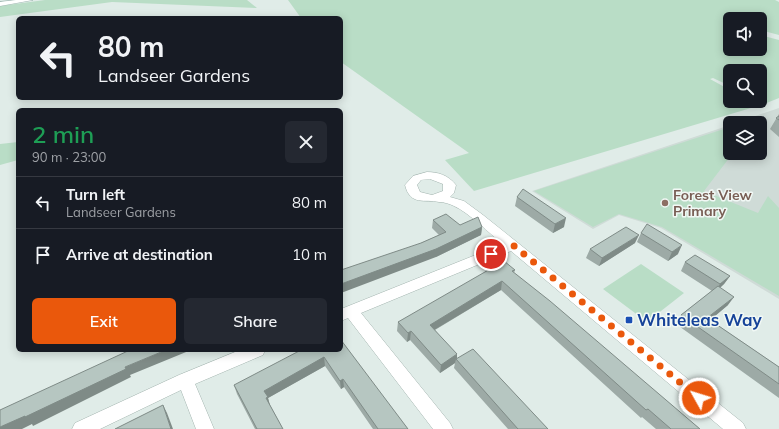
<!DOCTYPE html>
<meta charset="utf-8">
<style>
body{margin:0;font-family:Mulish,sans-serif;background:#242831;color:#f1f3f6;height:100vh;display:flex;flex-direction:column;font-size:15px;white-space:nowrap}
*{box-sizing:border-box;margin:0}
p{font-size:13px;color:#9ea1a6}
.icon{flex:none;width:22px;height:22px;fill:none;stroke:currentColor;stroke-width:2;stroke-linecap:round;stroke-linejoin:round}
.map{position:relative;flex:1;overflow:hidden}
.details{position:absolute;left:16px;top:108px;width:327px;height:244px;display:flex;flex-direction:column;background:#171b24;border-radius:6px;box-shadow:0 2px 10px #0003}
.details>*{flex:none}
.hud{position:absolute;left:16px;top:16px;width:327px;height:84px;border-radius:6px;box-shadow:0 2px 10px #0003;background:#171b24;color:#f1f3f6;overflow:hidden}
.tools{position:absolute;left:723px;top:12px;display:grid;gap:8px}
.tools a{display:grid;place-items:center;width:44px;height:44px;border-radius:6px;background:#171b24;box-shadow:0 2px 10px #0003;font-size:20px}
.pin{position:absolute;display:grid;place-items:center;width:34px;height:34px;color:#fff;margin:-17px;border:2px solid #fff;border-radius:50%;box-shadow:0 1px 4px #0007}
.me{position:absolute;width:44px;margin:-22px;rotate:309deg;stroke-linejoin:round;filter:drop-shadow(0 0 3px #0008)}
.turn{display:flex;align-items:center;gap:14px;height:84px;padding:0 16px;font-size:18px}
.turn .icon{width:52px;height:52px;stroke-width:2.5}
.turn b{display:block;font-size:28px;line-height:34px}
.round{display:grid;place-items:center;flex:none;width:42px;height:42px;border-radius:6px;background:#242831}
.head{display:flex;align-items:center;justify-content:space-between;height:68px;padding:0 16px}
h1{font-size:24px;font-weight:600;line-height:30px;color:#1e9e55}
.primary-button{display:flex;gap:8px;margin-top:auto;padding:8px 16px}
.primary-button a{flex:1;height:46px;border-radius:6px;background:#ea580c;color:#fff;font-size:16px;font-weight:600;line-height:46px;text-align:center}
.primary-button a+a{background:#242831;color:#f1f3f6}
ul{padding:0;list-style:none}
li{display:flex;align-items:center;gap:12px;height:52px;padding:0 16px;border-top:1px solid #363941}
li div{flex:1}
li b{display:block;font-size:15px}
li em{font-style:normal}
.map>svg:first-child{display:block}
</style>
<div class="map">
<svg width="779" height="429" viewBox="0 0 779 429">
<rect width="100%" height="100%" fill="#e0ece8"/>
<path fill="#cfdbd7" d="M779,108v191l-118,-71 -42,-13 -26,14 -61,-38 198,-66v28h30v-30h-25z"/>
<path fill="#b9ddc6" d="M45,0h202l10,8 -145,-6 -112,15v-11z
M288,0h487l4,2v33l-19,-5v-11h-30v30h30v-14l19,5v58l-15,6 -5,-3 1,-30h-30v15l-17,-8 -3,1 20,11v11h23l8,4 -287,86 -29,-31 24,-7 -128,-91v-44h-40z
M730,127v26h3l-29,38 54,22 10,-17 11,12v88l-117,-69 -43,-13 -26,13 -59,-36z
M18,142v18l-18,5v-21z
M641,264l43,29 -37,29 -44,-33z"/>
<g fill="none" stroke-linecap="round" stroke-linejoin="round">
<g stroke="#a3b4af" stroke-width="1">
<path id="street" d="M427,172c11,0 21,3 29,13l-2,8 -4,4 14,4 19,14 260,208 3,6h-23l-212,-178 -150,62 89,110 3,6h-20l-85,-111 -7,3v-12l162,-65c-13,-10 -35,-32 -49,-38 -4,-2 -10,-4 -15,-4 -14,-3 -29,4 -34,-17l8,-9zM430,179l13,5v7l-11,4 -12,-3 -3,-7 4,-5z
M240,350h25l-2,5 -68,29 19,45h-18l-15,-39 -81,39h-28l3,-6 104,-48z"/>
</g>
<g stroke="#9fb7b1" stroke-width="1">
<path id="secondary" d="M16,0h17l-33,6v-4z"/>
</g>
<use href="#street" fill="#fff" fill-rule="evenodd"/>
<use href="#secondary" fill="#fff" fill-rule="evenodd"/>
</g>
<path fill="#9daaa6" d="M779,114v23l-9,-8z
M517,197l47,30 -11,6 -38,-27z
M433,220l27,5 22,2 -1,8 -45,22 -15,-14 18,-8 -7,-7z
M641,233l37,21 -10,7 -31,-19z
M635,243l-36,23 -13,-8 4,-9z
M685,262l45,14 -6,8 -4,4 8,17 -18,15 69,47v31l-103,-74 5,-9 31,-24 -31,-20z
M515,270l-1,3 186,156h-44l-14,-12 -1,1 -140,-128 -66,40 22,29 91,70h-40l-54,-61 1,-5 -15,10 -30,-33 -3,2 -10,-11 1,-9z
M341,350l67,79h-35l-29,-42 -3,2 -16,-23 -57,32 2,7 13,24h-28l-18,-35 -3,-9z"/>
<path fill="#7f8b87" d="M566,218l-2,9 -11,6 2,-9z
M482,227l-1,8 -45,22 -95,36v-9z
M639,235l-4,8 -36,23 3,-8z
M682,245l-4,9 -10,7 4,-9z
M730,276l-6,8 -9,8 5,-8z
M502,281l-1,9 -72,43 1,-8z
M734,297l-6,8 -26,22 5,-9z
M411,331l-1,9 -3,2 1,-9z
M166,350h25l-61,25 1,2 -98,49 -1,-2 -10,5h-22v-2l125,-60z
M457,354v6l-1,-1 -1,4 -15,10 1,-8z
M324,357l1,9 -57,32 2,8h-1l-5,-15z
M343,379l1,8 -3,2 -1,-8z
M163,405l4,8 6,16h-2z"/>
<path fill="#b6c6c1" stroke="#7f8b87" d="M779,116v4l-3,-2z
M523,189l43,29 -11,6 -38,-27z
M446,214l14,11 18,-8 4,10 -46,22 -95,35v-14l80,-27 25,-11 -13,-12z
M647,224l35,21 -10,7 -31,-19z
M626,227l13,8 -37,23 -12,-9z
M695,255l35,21 -10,8 -35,-22z
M504,261l11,9 -3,1 38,30 150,128h-29l-23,-20 -2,1 -144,-129 -72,44 27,29 -16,11 -30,-34 -3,2 -10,-11z
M718,286l16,11 -27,21 72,49v17l-98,-69z
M341,340l67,89h-30l-35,-50 -3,2 -16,-24 -60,34 4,6 -2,1 17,31h-26l-23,-44 67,-35h40z
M473,349l75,80h-30l-62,-70z
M130,350h36l-41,17 1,2 -101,48v-1l-25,11v-17z
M163,405l8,24h-56z"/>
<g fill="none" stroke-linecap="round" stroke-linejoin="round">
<path stroke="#ea580c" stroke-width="7" stroke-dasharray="0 12.6" d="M491,254l22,-9 186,153"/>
</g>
<circle fill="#8d6e63" stroke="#f1f8f5" stroke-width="1.5" cx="665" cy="203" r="4"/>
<rect fill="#1a4fb4" stroke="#f1f8f5" stroke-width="1.5" x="625" y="316" width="8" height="8" rx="2"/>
<g text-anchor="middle" stroke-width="3" stroke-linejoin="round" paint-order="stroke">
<g font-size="14" font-weight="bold" fill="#785e54" stroke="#f1f8f5" text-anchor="start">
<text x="673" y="200">Forest View<tspan x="673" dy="16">Primary</tspan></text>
</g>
<g font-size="17" font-weight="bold" fill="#164399" stroke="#f1f8f5" text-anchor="start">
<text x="637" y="326">Whiteleas Way</text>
</g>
</g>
</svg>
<div class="tools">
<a><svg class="icon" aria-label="sound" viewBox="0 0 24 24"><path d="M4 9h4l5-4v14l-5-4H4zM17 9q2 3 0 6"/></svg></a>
<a><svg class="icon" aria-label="search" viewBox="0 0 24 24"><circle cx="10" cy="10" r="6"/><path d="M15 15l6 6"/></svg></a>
<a><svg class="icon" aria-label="layers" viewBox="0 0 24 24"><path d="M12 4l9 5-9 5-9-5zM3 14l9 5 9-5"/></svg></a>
</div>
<div class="pin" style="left:491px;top:254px;background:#d93025"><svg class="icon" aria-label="arrive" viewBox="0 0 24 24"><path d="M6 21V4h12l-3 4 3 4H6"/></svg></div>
<svg class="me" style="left:699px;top:398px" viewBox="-20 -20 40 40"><circle r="17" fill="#ea580c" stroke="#fff" stroke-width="3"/><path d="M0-11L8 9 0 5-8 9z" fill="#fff"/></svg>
<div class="hud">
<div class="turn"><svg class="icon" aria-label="left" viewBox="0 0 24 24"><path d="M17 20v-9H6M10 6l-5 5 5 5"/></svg><div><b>80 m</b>Landseer Gardens</div></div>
</div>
<section class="details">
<div class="head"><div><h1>2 min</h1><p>90 m · 23:00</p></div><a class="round"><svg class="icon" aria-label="close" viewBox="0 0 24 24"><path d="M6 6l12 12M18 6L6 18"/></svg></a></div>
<ul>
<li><svg class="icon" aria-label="left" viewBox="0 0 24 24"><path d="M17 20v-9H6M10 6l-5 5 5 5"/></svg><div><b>Turn left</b><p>Landseer Gardens</p></div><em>80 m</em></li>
<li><svg class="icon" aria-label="arrive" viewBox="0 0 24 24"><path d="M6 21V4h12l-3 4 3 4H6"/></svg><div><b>Arrive at destination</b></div><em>10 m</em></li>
</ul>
<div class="primary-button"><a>Exit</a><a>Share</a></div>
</section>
</div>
